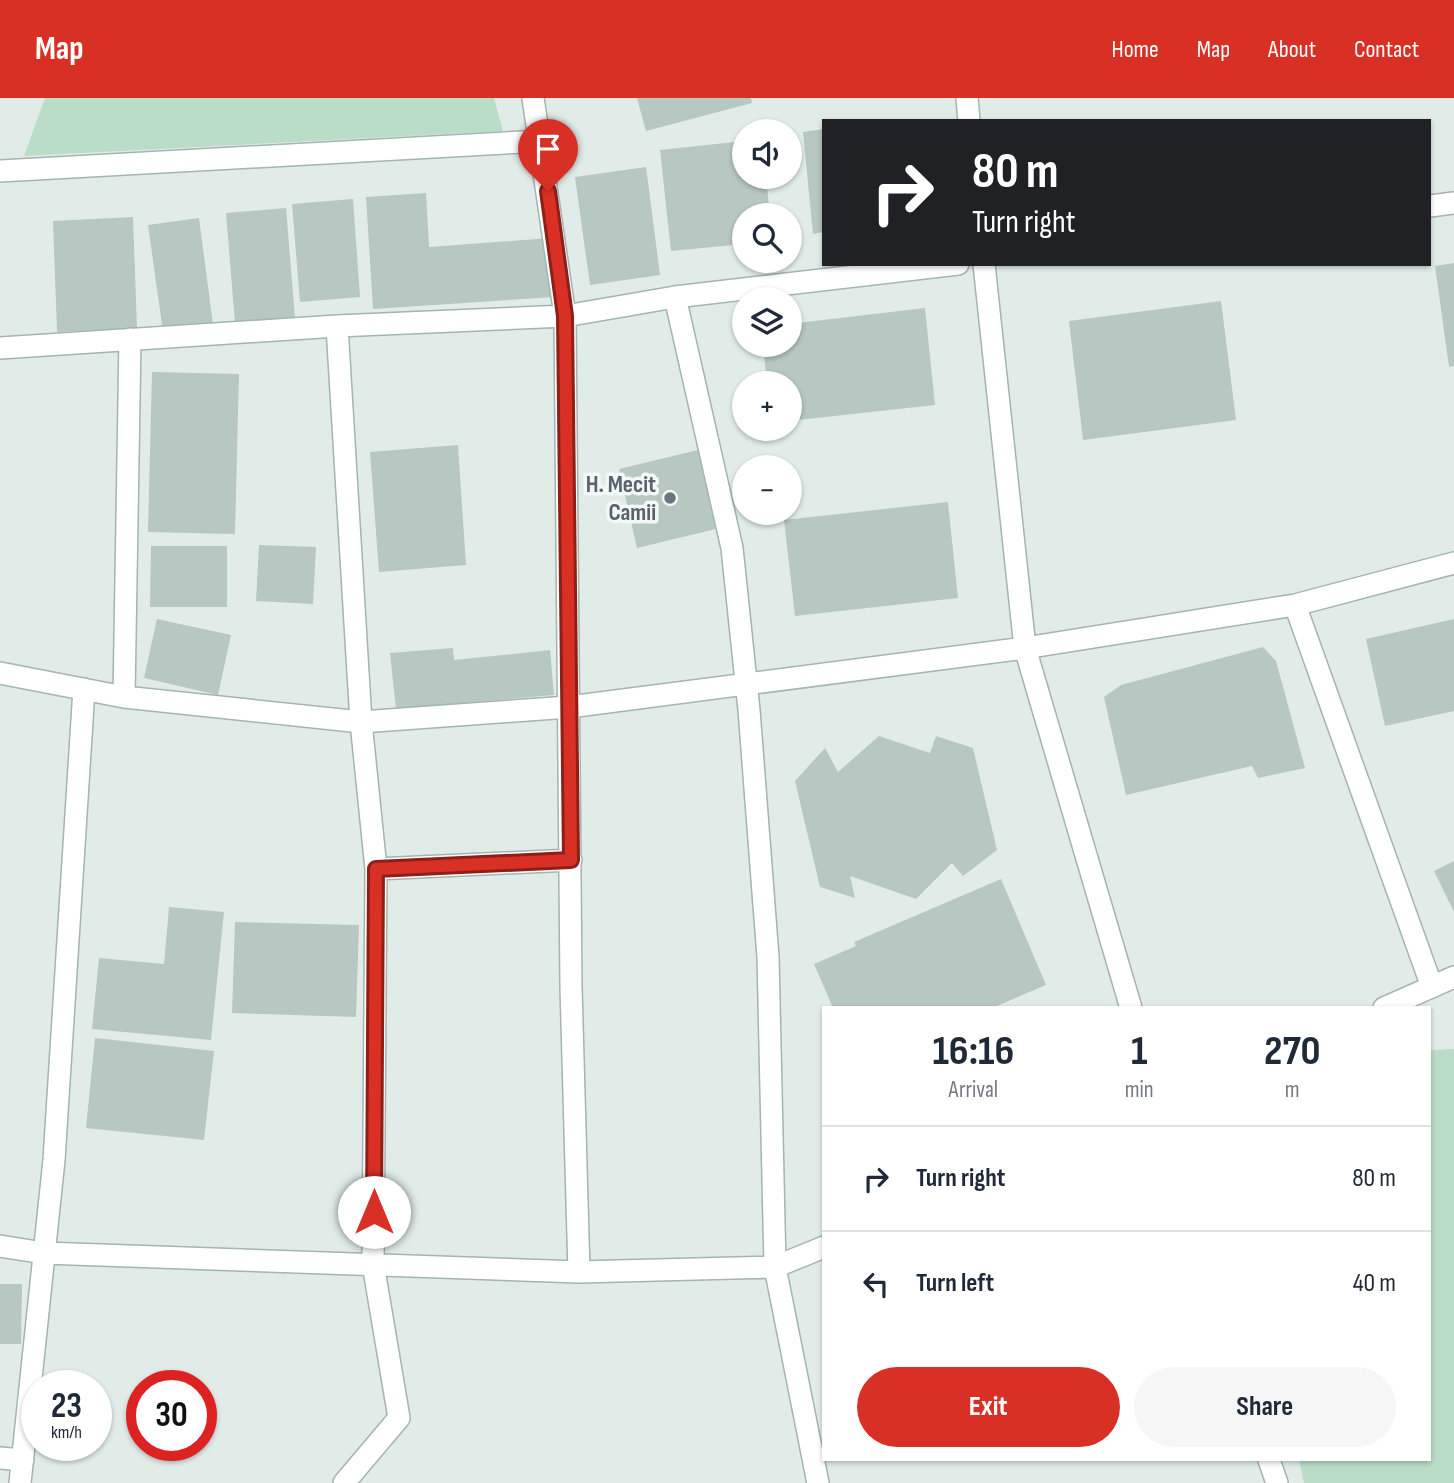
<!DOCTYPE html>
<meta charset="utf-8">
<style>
body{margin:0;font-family:"Sofia Sans Condensed",sans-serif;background:#f6f6f7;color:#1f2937;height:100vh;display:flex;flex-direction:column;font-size:26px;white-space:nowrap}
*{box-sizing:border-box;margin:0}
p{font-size:23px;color:#747a83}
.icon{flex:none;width:38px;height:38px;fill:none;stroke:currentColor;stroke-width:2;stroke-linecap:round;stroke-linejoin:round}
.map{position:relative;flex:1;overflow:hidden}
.side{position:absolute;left:822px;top:908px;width:609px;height:455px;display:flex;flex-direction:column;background:#fff;border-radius:0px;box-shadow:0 2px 5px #0004}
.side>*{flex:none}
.hud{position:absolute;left:822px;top:21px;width:609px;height:147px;border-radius:0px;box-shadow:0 2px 5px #0004;background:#202124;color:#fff;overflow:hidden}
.controls{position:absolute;left:732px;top:21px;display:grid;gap:14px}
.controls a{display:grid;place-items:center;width:70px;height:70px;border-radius:50%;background:#fff;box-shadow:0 2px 5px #0004;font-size:35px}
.speed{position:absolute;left:21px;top:1272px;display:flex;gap:14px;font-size:35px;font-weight:700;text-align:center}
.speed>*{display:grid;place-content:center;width:91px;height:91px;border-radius:50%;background:#fff;box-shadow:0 2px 5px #0004;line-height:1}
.speed small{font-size:18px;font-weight:400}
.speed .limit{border:10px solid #d22;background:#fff;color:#111}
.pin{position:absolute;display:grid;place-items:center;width:60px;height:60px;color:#fff;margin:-72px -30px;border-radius:50% 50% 50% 0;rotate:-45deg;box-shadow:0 0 7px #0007}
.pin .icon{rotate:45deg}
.me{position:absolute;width:77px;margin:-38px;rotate:0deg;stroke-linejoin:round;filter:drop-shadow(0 0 5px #0008)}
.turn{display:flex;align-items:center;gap:24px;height:147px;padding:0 35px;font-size:32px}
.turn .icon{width:91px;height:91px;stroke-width:2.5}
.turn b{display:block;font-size:49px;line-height:60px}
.eta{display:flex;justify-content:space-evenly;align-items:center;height:119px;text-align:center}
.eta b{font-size:42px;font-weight:700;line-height:49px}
.button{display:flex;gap:14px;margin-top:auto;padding:14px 35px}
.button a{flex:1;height:80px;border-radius:42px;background:#d93025;color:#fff;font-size:28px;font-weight:700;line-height:80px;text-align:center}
.button a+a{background:#f6f6f7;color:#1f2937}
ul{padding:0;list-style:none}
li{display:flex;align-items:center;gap:21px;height:105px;padding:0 35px;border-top:2px solid #e0e1e3}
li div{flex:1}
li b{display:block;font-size:26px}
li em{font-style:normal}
header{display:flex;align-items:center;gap:42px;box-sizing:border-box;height:98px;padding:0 35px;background:#d93025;color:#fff}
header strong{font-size:33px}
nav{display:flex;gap:38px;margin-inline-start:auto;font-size:24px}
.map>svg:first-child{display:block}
</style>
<header>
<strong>Map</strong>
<nav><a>Home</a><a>Map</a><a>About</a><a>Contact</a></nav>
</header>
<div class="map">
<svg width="1454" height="1385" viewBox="0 0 1454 1385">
<rect width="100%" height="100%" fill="#e1ece8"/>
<path fill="#baddc7" d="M45,0h449l9,33 -479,25z
M1454,951v434h-150l-5,-23h131v-410z"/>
<path fill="#b7c7c1" d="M637,0h114l1,5 -106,28z
M824,31v103l-11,2 -10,-102z
M744,43v36h22l4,38h-26v29l-73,7 -11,-101z
M646,69l14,108 -70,10 -15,-108z
M426,95l3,54 122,-9 3,59 -181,12 -7,-112z
M353,101l7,98 -60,5 -8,-98z
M286,110l9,109 -60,6 -9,-110z
M133,119l4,111 -80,4 -4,-111z
M199,120l14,107 -50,7 -15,-107z
M1454,165v103l-5,1 -14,-101z
M1221,203l15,119 -153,20 -14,-119z
M925,210l10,97 -146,16v-38h-22l-4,-38h26v-21z
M152,274l87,2 -4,160 -87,-2z
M458,347l8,120 -87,7 -9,-120z
M702,351l18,79 -83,20 -18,-79z
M948,404l10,96 -163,18 -11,-96z
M259,447l57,2 -3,57 -57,-3z
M151,448h76v61h-77z
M157,521l74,16 -13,60 -74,-17z
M1454,521v92l-69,15 -19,-87z
M1263,549l13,14 29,107 -47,10 -6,-12 -126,29 -22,-98 17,-12z
M453,550l1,12 96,-10 4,45 -158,14 -6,-56z
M879,638l51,17 6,-17 37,12 24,102 -34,26 -11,-13 -36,36 -66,-23 5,22 -35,-11 -25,-106 30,-33 13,24z
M1454,763v51l-20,-41z
M1001,781l45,106 -54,23h-159l-19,-44 42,-18 -2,-4z
M169,809l55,5 -13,128 -119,-11 7,-71 65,6z
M235,824l124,3 -3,92 -124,-4z
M95,940l119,13 -10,89 -118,-12z
M0,1186h22l-1,60h-21z"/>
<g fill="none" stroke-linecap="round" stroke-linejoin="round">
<g stroke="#a4b4b0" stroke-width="24">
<path id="minor" d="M533,0l32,218 6,671 8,285
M967,0l2,23
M0,73l541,-30
M1430,108l24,-3
M984,166l41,384 106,360
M675,199l57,251 17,162 19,247 7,310 43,216
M337,228l24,396 15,147 -3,395 26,154 -55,65
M0,250l337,-22 228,-10 110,-19 283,-33
M1295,507l137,382
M0,575l124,24 237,25 208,-15 456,-59 270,-43 159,-42
M124,599l6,-358
M376,771l195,-9
M1384,910l70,-31
M0,1148l44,7 535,19 196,-5 49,-20
M0,1360l23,2
M1269,1362l8,23
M20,1385l34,-323 30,-471"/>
</g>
<use href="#minor" stroke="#fff" stroke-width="21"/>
</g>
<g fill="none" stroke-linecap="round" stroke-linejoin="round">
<g stroke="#8d1f18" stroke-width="18">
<path id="route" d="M374,1114l2,-343 195,-9 -6,-544 -17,-125"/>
</g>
<use href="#route" stroke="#d93025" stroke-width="12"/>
</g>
<circle fill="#6b7280" stroke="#f2f8f6" stroke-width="2.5" cx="670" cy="400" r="7"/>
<g text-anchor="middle" stroke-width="7" stroke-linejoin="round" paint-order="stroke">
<g font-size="24" font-weight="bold" fill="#5b616d" stroke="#f2f8f6" text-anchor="end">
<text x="656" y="394">H. Mecit<tspan x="656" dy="28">Camii</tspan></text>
</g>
</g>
</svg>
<div class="controls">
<a><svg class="icon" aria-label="sound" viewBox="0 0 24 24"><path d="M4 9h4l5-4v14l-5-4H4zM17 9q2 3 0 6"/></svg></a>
<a><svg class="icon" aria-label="search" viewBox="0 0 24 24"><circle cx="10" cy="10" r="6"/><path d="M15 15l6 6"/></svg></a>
<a><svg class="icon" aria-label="layers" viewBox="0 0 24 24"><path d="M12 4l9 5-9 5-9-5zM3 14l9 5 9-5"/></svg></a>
<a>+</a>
<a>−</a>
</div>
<div class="speed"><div>23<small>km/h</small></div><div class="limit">30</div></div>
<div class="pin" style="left:548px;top:93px;background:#d93025"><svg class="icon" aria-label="arrive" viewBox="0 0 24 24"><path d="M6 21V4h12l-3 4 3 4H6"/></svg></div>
<svg class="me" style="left:374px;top:1114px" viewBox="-20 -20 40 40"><circle r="19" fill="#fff"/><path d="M0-13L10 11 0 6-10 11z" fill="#d93025"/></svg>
<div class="hud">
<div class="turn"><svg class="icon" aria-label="right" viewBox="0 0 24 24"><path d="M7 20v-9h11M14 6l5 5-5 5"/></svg><div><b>80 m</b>Turn right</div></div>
</div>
<section class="side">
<div class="eta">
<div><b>16:16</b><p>Arrival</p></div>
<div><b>1</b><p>min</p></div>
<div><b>270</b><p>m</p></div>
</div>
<ul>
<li><svg class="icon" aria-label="right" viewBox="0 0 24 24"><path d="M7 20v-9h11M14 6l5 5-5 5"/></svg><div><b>Turn right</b></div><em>80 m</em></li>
<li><svg class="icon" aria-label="left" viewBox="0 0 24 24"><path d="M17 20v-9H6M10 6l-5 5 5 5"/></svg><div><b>Turn left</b></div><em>40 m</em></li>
</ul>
<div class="button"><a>Exit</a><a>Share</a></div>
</section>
</div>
